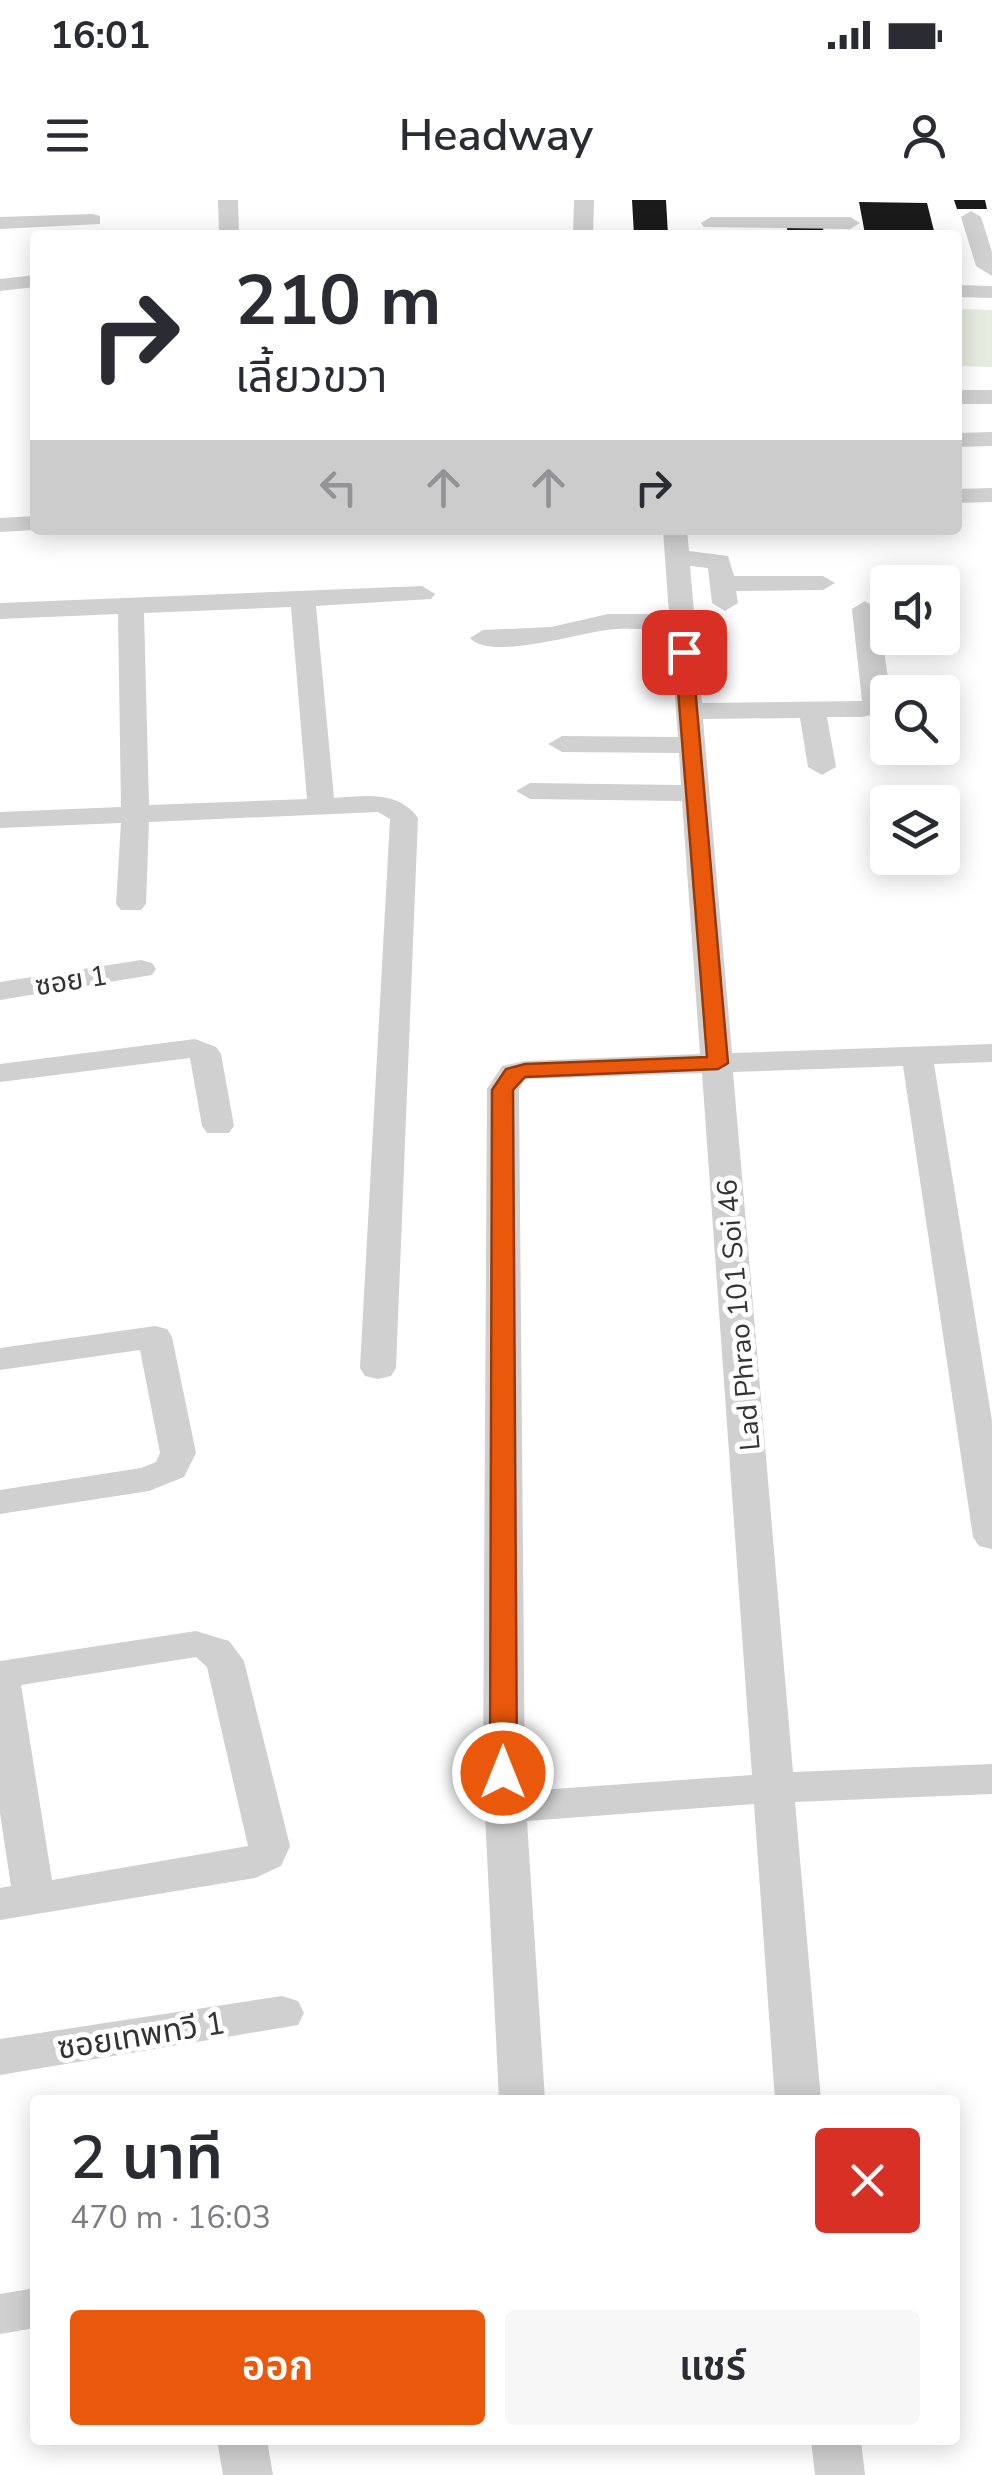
<!DOCTYPE html>
<html lang="th">
<meta charset="utf-8">
<style>
body{margin:0;font-family:"Nunito Sans","Noto Sans Thai",sans-serif;background:#f7f7f7;color:#2b2b33;height:100vh;display:flex;flex-direction:column;font-size:38px;white-space:nowrap}
*{box-sizing:border-box;margin:0}
p{font-size:32px;color:#7c7c81}
.icon{flex:none;width:55px;height:55px;fill:none;stroke:currentColor;stroke-width:2;stroke-linecap:round;stroke-linejoin:round}
.map{position:relative;flex:1;overflow:hidden}
.sheet{position:absolute;left:30px;top:1895px;width:930px;height:350px;display:flex;flex-direction:column;background:#fff;border-radius:10px;box-shadow:0 5px 25px #0003}
.sheet>*{flex:none}
.top-card{position:absolute;left:30px;top:30px;width:932px;height:305px;border-radius:10px;box-shadow:0 5px 25px #0003;background:#fff;color:#2b2b33;overflow:hidden}
.fabs{position:absolute;left:870px;top:365px;display:grid;gap:20px}
.fabs a{display:grid;place-items:center;width:90px;height:90px;border-radius:10px;background:#fff;box-shadow:0 5px 25px #0003;font-size:50px}
.pin{position:absolute;display:grid;place-items:center;width:85px;height:85px;color:#fff;margin:-42px;border-radius:20px;box-shadow:0 5px 15px #0006}
.me{position:absolute;width:110px;margin:-55px;rotate:0deg;stroke-linejoin:round;filter:drop-shadow(0 0 8px #0008)}
.turn{display:flex;align-items:center;gap:35px;height:210px;padding:0 40px;font-size:45px}
.turn .icon{width:130px;height:130px;stroke-width:2.5}
.turn b{display:block;font-size:70px;line-height:85px}
.lanes{display:flex;align-items:center;height:95px;padding:0 40px;background:#0003;justify-content:center;gap:50px;direction:ltr}
.lanes .off{opacity:.35}
.round{display:grid;place-items:center;flex:none;width:105px;height:105px;border-radius:10px;background:#f7f7f7}
.head{display:flex;align-items:center;justify-content:space-between;height:170px;padding:0 40px}
h1{font-size:60px;font-weight:600;line-height:75px}
.cta{display:flex;gap:20px;margin-top:auto;padding:20px 40px}
.cta a{flex:1;height:115px;border-radius:10px;background:#ea580c;color:#fff;font-size:40px;font-weight:600;line-height:115px;text-align:center}
.cta a+a{background:#f7f7f7;color:#2b2b33}
.status{display:flex;justify-content:space-between;align-items:center;height:70px;padding:0 50px;background:#fff;direction:ltr}
.status svg{height:28px;fill:currentColor}
header{display:flex;justify-content:space-between;align-items:center;height:130px;padding:0 40px;background:#fff;font-size:45px;font-weight:600}
.map>svg:first-child{display:block}
</style>
<div class="status"><b>16:01</b><svg viewBox="0 0 49 12"><path d="M0 12V9h3v3zM5 12V6h3v6zM10 12V3h3v9zM15 12V0h3v12zM26 1h20v11H26zM47 4h2v5h-2z"/></svg></div>
<header><svg class="icon" aria-label="menu" viewBox="0 0 24 24"><path d="M4 6h16M4 12h16M4 18h16"/></svg>Headway<svg class="icon" aria-label="person" viewBox="0 0 24 24"><circle cx="12" cy="8" r="4"/><path d="M4 21q1-7 8-7t8 7"/></svg></header>
<div class="map">
<svg width="992" height="2275" viewBox="0 0 992 2275">
<rect width="100%" height="100%" fill="#fff"/>
<path fill="#e6ecdf" d="M958,109l34,1v57l-34,-1z"/>
<path fill="#1a1a1a" d="M632,0h34l2,35h-34z
M954,0h31l2,9h-30z
M859,2l68,1 8,32 -70,-1z
M787,28h36l1,7h-36z"/>
<g fill="none" stroke-linecap="round" stroke-linejoin="round">
<path fill="#d0d0d0" fill-rule="evenodd" d="M218,0h20l1,35h-20z
M574,0h20l-1,35h-20z
M971,11l10,6 11,35v24l-16,-10 -15,-49z
M93,14l7,2v8l-100,5v-12z
M711,17h139l10,6 -10,6 -146,-2 -3,-4z
M35,75v12l-35,4v-12z
M958,85l34,1v12l-34,-1z
M958,190h34v14h-34z
M992,232v14l-34,1v-14z
M992,288v14l-34,1v-14z
M35,316l1,14 -36,2v-14z
M663,330h24l2,21 39,5 6,20h89l12,7 -12,7 -87,1 2,12 -13,8 -13,-8 -4,-35 -18,-2 12,137 160,-2 -10,-92 13,-8 13,8 12,83 -7,20 -21,5h-35l9,50 -14,8 -14,-8 -8,-49 -97,1 29,334 260,-9v18l-58,2 58,357v128l-13,-3 -6,-9 -70,-471 -170,6 60,700 199,-8v30l-197,8 26,298h-46l-21,-296 -227,17 18,279h-46l-16,-327 4,-684 15,-23 23,-5 175,-7 -18,-253 -152,-2 -14,-8 14,-8 151,2 -2,-32 -117,-1 -14,-8 14,-8 116,1 -8,-107c-20,0 -43,-3 -63,0 -28,3 -117,31 -137,8l13,-8 68,-3 57,-13h61zM702,873l50,702 -227,16 -6,-702 6,-10z
M422,386l13,8 -4,5 -115,7 18,192c31,-2 64,-8 84,20l-22,550 -5,8 -13,3 -13,-3 -5,-8 30,-549 -12,-7 -229,10 -3,82 -5,6h-20l-5,-6 5,-81 -121,5v-16l121,-5 -3,-193 -118,5v-16zM291,407l16,192 -158,6 -5,-192z
M141,760l11,3 4,6 -4,6 -152,25v-18z
M195,839l21,8 5,7 13,72 -5,7h-22l-5,-7 -12,-68 -190,24v-18z
M155,1126l12,3 5,8 24,116 -12,24 -35,14 -149,23v-24l141,-22 15,-6 4,-9 -20,-103 -140,20v-22z
M196,1431l33,10 15,20 46,185 -9,20 -26,12 -255,42v-32l11,-2 -11,-73v-152zM196,1457l11,10 41,179 -196,34 -31,-195z
M282,1796l16,5 6,12 -6,12 -298,50v-36z
M35,2088v40l-35,6v-40z
M217,2240h50l6,35h-50z
M811,2240h50l4,35h-50z"/>
</g>
<path fill="#ea580c" stroke="#983908" stroke-width="2.5" d="M684,447l8,5 36,411 -10,6 -193,8 -12,13 4,683 -4,6h-19l-4,-6 2,-683 14,-21 19,-5 182,-7 -32,-405z"/>
<g text-anchor="middle" stroke-width="10" stroke-linejoin="round" paint-order="stroke">
<g font-size="28" fill="#333" stroke="#fff">
<text transform="translate(71 780) rotate(-9)" y="10">ซอย 1</text>
<text transform="translate(738 1115) rotate(-95)" y="10">Lad Phrao 101 Soi 46</text>
</g>
<g font-size="32" fill="#333" stroke="#fff">
<text transform="translate(141 1835) rotate(-9)" y="11">ซอยเทพทวี 1</text>
</g>
</g>
</svg>
<div class="fabs">
<a><svg class="icon" aria-label="sound" viewBox="0 0 24 24"><path d="M4 9h4l5-4v14l-5-4H4zM17 9q2 3 0 6"/></svg></a>
<a><svg class="icon" aria-label="search" viewBox="0 0 24 24"><circle cx="10" cy="10" r="6"/><path d="M15 15l6 6"/></svg></a>
<a><svg class="icon" aria-label="layers" viewBox="0 0 24 24"><path d="M12 4l9 5-9 5-9-5zM3 14l9 5 9-5"/></svg></a>
</div>
<div class="pin" style="left:684px;top:452px;background:#d93025"><svg class="icon" aria-label="arrive" viewBox="0 0 24 24"><path d="M6 21V4h12l-3 4 3 4H6"/></svg></div>
<svg class="me" style="left:503px;top:1573px" viewBox="-20 -20 40 40"><circle r="17" fill="#ea580c" stroke="#fff" stroke-width="3"/><path d="M0-11L8 9 0 5-8 9z" fill="#fff"/></svg>
<div class="top-card">
<div class="turn"><svg class="icon" aria-label="right" viewBox="0 0 24 24"><path d="M7 20v-9h11M14 6l5 5-5 5"/></svg><div><b>210 m</b>เลี้ยวขวา</div></div>
<div class="lanes"><svg class="icon off" aria-label="left" viewBox="0 0 24 24"><path d="M17 20v-9H6M10 6l-5 5 5 5"/></svg><svg class="icon off" aria-label="ahead" viewBox="0 0 24 24"><path d="M12 20V5M6 11l6-6 6 6"/></svg><svg class="icon off" aria-label="ahead" viewBox="0 0 24 24"><path d="M12 20V5M6 11l6-6 6 6"/></svg><svg class="icon" aria-label="right" viewBox="0 0 24 24"><path d="M7 20v-9h11M14 6l5 5-5 5"/></svg></div>
</div>
<section class="sheet">
<div class="head"><div><h1>2 นาที</h1><p>470 m · 16:03</p></div><a class="round" style="background:#d93025;color:#fff"><svg class="icon" aria-label="close" viewBox="0 0 24 24"><path d="M6 6l12 12M18 6L6 18"/></svg></a></div>
<div class="cta"><a>ออก</a><a>แชร์</a></div>
</section>
</div>
